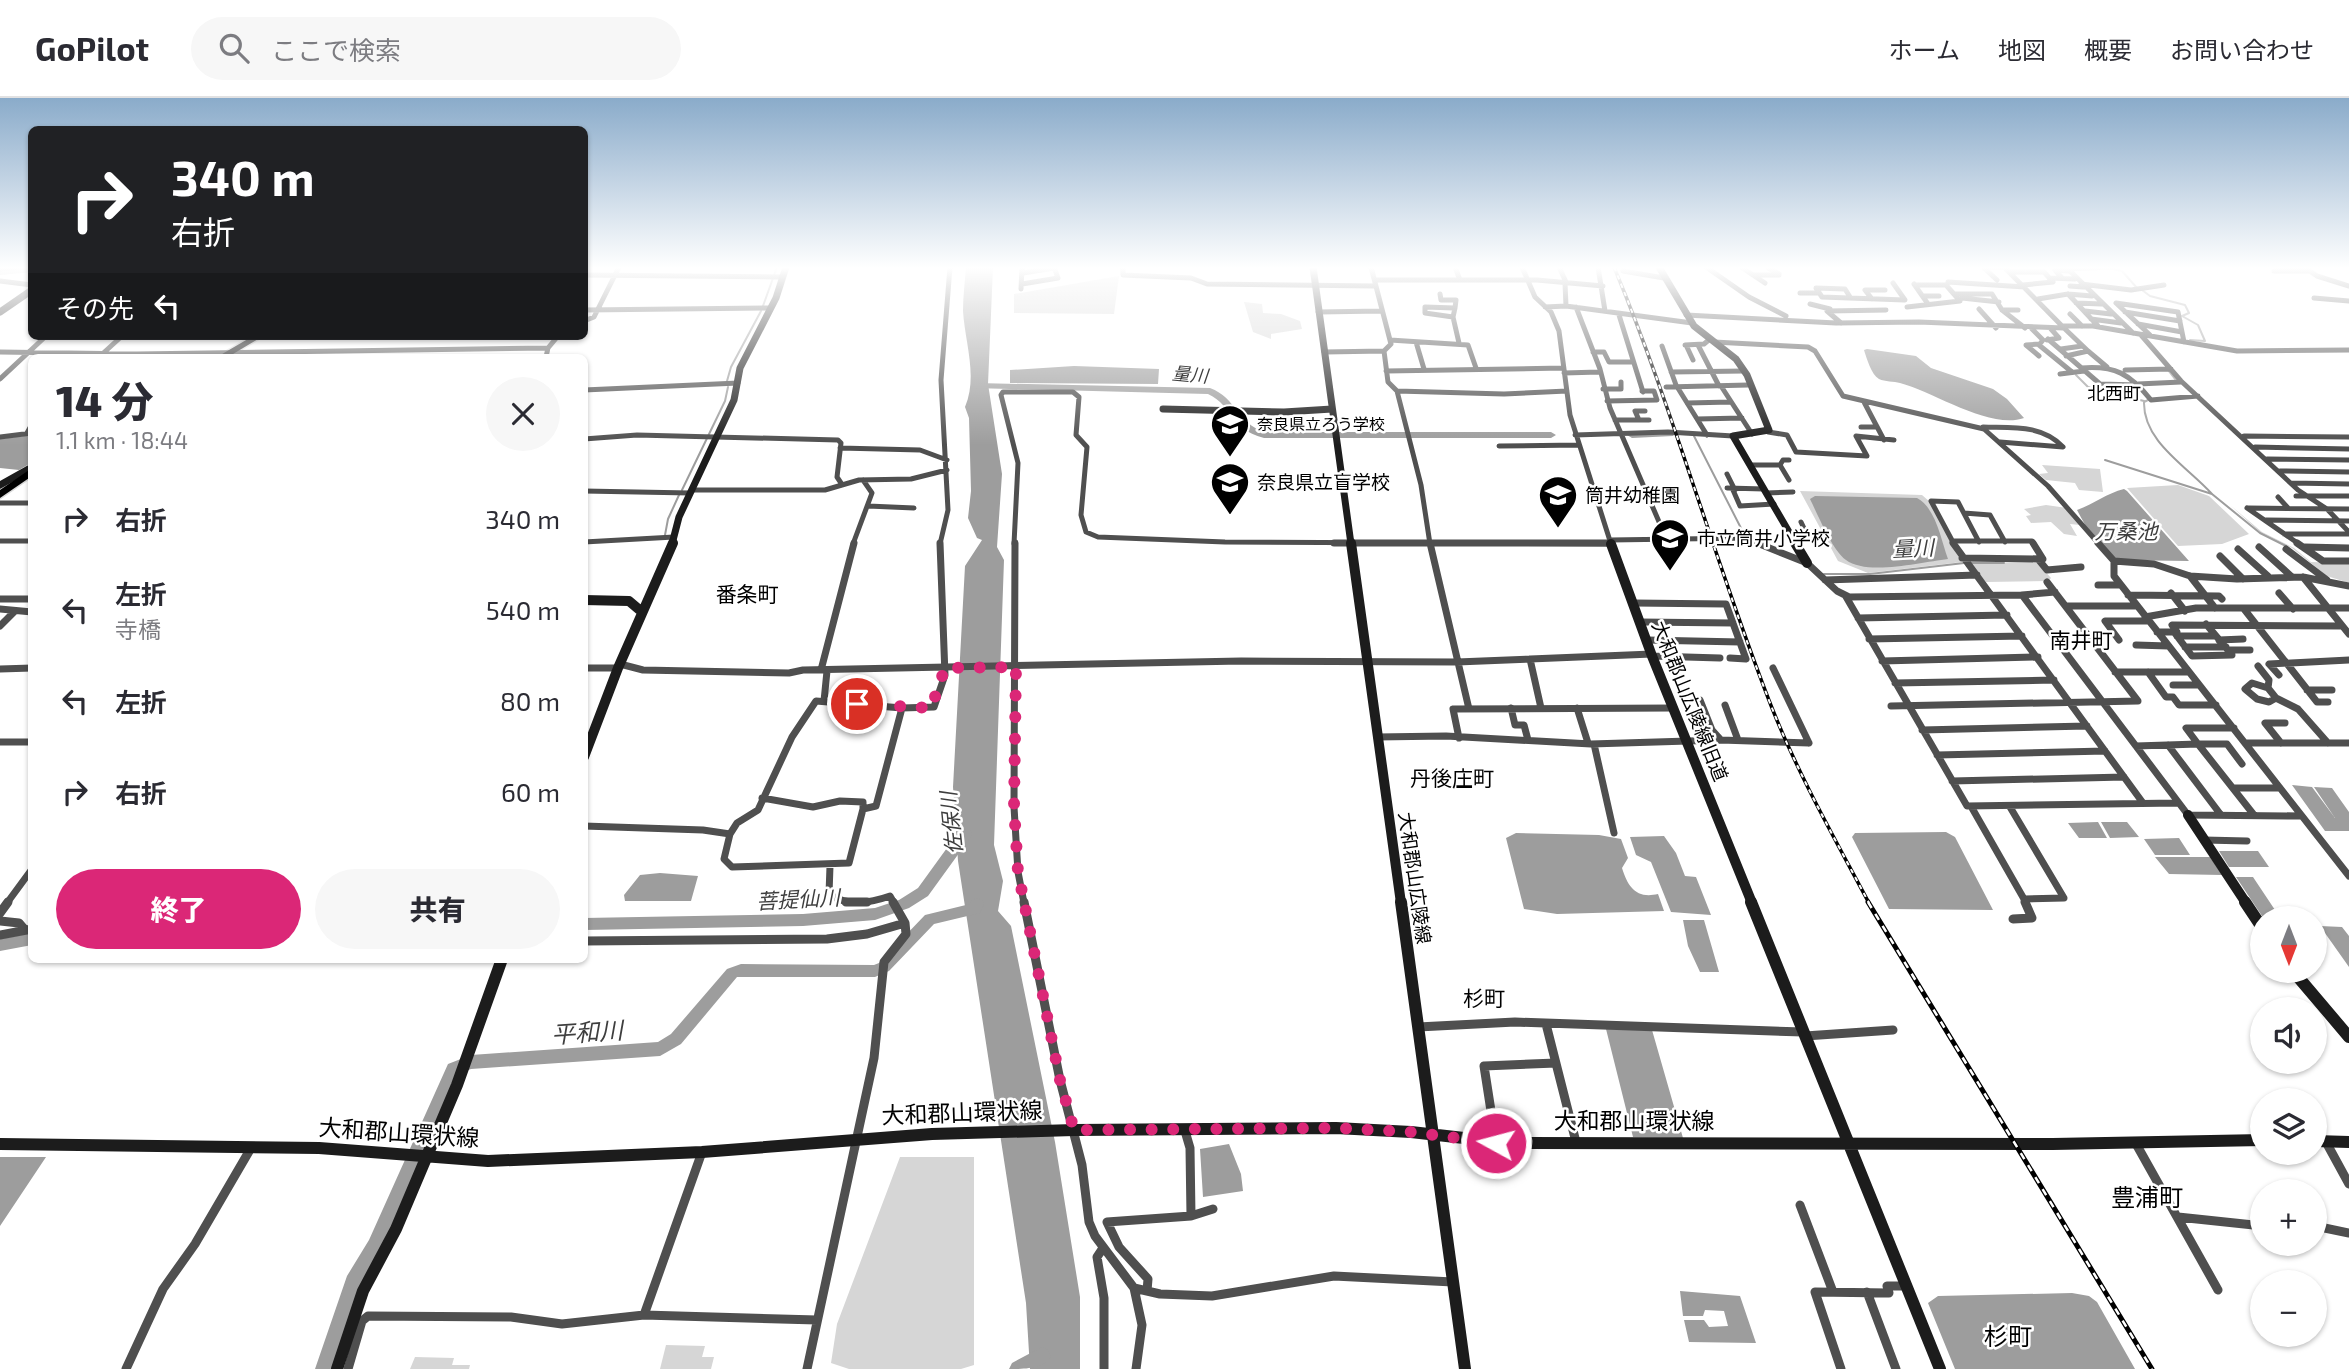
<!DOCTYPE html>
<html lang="ja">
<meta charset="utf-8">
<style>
body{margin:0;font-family:"Exo 2","Noto Sans JP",sans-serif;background:#f7f7f7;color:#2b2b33;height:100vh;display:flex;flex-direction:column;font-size:26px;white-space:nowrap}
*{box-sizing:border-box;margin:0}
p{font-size:23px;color:#7c7c81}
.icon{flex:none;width:38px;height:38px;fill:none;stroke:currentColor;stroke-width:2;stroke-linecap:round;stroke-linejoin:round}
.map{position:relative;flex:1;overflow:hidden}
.panel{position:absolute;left:28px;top:256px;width:560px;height:609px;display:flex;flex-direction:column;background:#fff;border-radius:10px;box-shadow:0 2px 5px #0004}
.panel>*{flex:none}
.guide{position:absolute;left:28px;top:28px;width:560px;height:214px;border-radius:10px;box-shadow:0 2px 5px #0004;background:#202124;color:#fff;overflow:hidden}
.needle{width:46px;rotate:180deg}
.tools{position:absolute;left:2250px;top:808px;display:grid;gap:14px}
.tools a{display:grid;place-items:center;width:77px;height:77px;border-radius:50%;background:#fff;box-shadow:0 2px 5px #0004;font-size:35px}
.pin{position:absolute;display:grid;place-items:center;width:60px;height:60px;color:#fff;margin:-30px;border:4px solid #fff;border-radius:50%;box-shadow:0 2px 7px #0007}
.me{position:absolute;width:77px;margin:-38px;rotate:277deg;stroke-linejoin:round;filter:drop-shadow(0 0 5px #0008)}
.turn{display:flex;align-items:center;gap:24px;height:147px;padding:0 28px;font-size:32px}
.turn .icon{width:91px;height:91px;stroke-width:2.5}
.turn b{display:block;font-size:49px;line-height:60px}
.then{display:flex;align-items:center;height:66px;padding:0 28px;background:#0003;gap:14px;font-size:26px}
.round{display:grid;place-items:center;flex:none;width:74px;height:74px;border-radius:37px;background:#f7f7f7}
.summary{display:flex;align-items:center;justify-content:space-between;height:119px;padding:0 28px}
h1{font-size:42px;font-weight:800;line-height:52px}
.primary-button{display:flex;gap:14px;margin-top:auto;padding:14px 28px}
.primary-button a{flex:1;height:80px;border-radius:42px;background:#db2777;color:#fff;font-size:28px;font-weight:800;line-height:80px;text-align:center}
.primary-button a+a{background:#f7f7f7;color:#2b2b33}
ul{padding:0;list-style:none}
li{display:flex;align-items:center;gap:21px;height:91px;padding:0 28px}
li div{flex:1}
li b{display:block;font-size:26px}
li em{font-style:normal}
header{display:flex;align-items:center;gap:42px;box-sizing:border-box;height:98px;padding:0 35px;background:#fff;border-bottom:2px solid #e1e1e2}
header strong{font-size:33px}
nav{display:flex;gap:38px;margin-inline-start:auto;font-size:24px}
.search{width:490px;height:63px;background:#f7f7f7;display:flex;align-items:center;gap:18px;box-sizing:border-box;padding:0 24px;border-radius:38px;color:#7c7c81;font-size:26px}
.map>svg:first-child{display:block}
</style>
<header>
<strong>GoPilot</strong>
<div class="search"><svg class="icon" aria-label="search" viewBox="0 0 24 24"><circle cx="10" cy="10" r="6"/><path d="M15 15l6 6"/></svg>ここで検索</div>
<nav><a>ホーム</a><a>地図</a><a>概要</a><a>お問い合わせ</a></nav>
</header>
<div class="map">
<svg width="2349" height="1271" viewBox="0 0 2349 1271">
<rect width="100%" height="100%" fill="#fff"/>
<path fill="#d6d6d6" d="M1119,178l-5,38 -100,-1v-19z
M1244,204l18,2 1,9 18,1 19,7 2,8 -31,5v5l-18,-7z
M2042,367l58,4 3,23 -24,-2 -4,-7 -29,-3 -7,-6 9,-1z
M2178,387l31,11 40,38 -27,10 -44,2 -51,-58z
M1800,393l122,4 8,7 32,60 -94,11 -30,-12z
M2046,407l21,3 13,17 -10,-1 7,12 -13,-2 -13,-12 -20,1 -5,-7 5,-1 -7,-6z
M2230,407l32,27 32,16 17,14 38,1v20l-22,-7 -35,-28 -32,-16z
M2037,464l14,16 -3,3 -62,1 -16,-18z
M900,1059h74v208l-13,4h-112l-18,-6 6,-39z
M666,1247l39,1 -3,11h12l-3,12h-51z
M415,1259l39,1 -2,7h18l-1,4h-59z"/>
<path fill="#9d9d9d" d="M966,169h27l-5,117 14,90 -5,73 7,13 -10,285 9,36 -5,30 13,15 44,216 25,155v72h-50l-4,-66 -68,-442 -5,-74 12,-221 17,-26 -5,-2 -9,-20 3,-27 -2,-73 -4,-11c13,-31 0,-64 -2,-96 0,-15 2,-30 3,-44z
M1867,251l49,7 15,12 62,21 14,10 17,19c-34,12 -90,-26 -124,-35 -6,-2 -15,-1 -21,-4 -8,-5 -12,-20 -15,-29z
M1074,268l85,3 -1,15 -148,-1v-13z
M31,337v28l-12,7 -19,-2v-29z
M2124,391l3,2 62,70 -71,-1c-18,-7 -32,-33 -41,-50 17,-6 30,-17 47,-21z
M1815,398l102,2c19,10 24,42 31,61 -26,3 -81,17 -102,1 -14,-10 -28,-45 -36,-61z
M2292,687l20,2 23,31 -21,-31 18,1 17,24v19h-24z
M2098,724l9,16h-28l-11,-15z
M2101,724h26l12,15 -29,1z
M1946,734l9,5 38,73 -104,-1 -37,-72 3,-4z
M1516,735l83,2 22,4 7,19 -6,10c6,19 14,31 36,26l6,17 -107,3 -33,-5 -18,-71z
M1664,738l12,17 9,23 11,1 15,38 -40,-3 -20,-50 -15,-7 -6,-18z
M2179,740l11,17h-35l-11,-16z
M2219,753h39l11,16h-40z
M2155,759h55l12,18 -53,-1z
M660,775l38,3 -7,25h-66l-1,-6 16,-20z
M2236,779h17l28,42h-17z
M1683,822h21l15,52h-19l-12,-26z
M2320,828l22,1 7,9v31z
M1606,931l46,1 31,108 -50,-1z
M1229,1046l12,30 2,17 -40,6 -3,-48z
M0,1059h46l-46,69z
M1680,1193l60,5 16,47 -67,-1 -5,-22h20l5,7 19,-1 -4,-15 -19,-1 -2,6h-20z
M2072,1195l17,3 8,6 38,67h-180l-27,-66 10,-7z"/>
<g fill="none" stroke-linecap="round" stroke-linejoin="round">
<path stroke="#9d9d9d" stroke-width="2" d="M2113,171l9,2 15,17
M2142,192l8,6 35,9 4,8 -7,3 16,9 7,16 -15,-1
M763,208l14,-39
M2168,272l7,9
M2076,277l12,12 56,14
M727,283l4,-14 30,-56
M2148,302l-4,2c-1,40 44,65 68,92
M1694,338l51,100
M2105,362l107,34 48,39 26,13
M682,392l43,-89 3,-14
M665,437l3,-16 11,-24
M1970,465h34
M1824,476h46l94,-11"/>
<path fill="#9d9d9d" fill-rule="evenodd" d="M32,169v5l-32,3v-4z
M977,285l233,5c27,10 26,35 55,44h286l5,3 -5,3h-287c-37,-10 -29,-31 -56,-44l-234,-6 -2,-2z
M1670,333l5,3 -2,2 -41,2 -5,-3 5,-3z
M965,731l5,1 2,4 -2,4 -42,58 -19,12 -34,12 -72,6 -219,4v-12l219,-4 72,-6 24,-8 19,-12 42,-58z
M977,800l5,2 2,4 -4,9 -46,11 -45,47 -14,6h-138l-56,67 -21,12 -189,13 -13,5 -77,178 -21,34 -27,83h-18l32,-93 22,-36 79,-176 23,-9 187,-13 13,-8 56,-65 14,-5 133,1 5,-2 46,-48 45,-11 2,-4z
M32,835v12l-32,6v-12z
M1042,1249l6,3 3,6c-7,13 -27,13 -42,13l3,-6z"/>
<g stroke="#dbdbdb" stroke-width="3">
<path id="highway" d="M253,238h10l-35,21h-11z
M32,370v8l-32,22v-8z"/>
</g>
<path stroke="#4f4f4f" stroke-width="5" d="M1123,169v8l68,3 16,6 169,2
M1455,169l5,13
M1559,169l7,15
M1598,169l7,44
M1706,169l43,30 37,19
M1741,169l24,16
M1767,169l12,7
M1983,169l14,13
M1984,169h20
M2066,169l67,66
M2304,169l13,9 32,10
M0,171l21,-2
M2067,171l44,-2
M1623,173l41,7
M2274,173h35
M2011,174h33l9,10 -30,3
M1023,175l31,-5
M584,177l198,2
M1753,177h26
M2049,180l26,1
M2062,180l-7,-8 14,1
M1375,182h162l66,6
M0,183l32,4
M1948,184l77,5
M1565,185l1,23
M1022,186l36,-6 -4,-11
M1914,186l14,20
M2081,186l50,6 33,-5
M2070,188l13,1
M1021,191l1,-22
M1800,195h19
M1440,196l1,6h15l-1,8
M1954,196h38l10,16 23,18
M2068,196l30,32
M1923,198h16
M1850,199l-5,-8 -29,-1 6,9 83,3 -12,-17
M1962,200l37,4
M2314,200l35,3
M1872,201l-7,-9h20
M2038,201l30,-5 24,2
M2076,205l26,1
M1810,206l20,5
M1425,209l30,1 -2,9 -28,-4z
M1545,209l21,-1 126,17
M1576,209l24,62 10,39 56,130
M1907,209l53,-6 -14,-16h-31
M1979,211l17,19
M584,212l186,-2
M2002,212h16
M2085,213l26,3
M1318,214l63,-1
M2125,214l55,9
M2070,216l12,12
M1619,217l24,77
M1686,217l150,8 83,-1 145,6 -60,-61
M1453,219l6,26
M2091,221l30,4
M584,223l10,-4 25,-50
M1841,225l-14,-12 59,-1
M2138,226l44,8
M2062,228h31l144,25 112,-1
M2064,230l24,23 -22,5
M2032,231l11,11 -4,5 33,27
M2141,237l40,46 117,109 29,19 22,23
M2150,237l-34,-32 62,9 6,30
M2048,241l52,45 38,1
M1390,242l78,5 8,23
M2047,242l12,-2 -8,-9
M1416,244l8,27
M1714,244l94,5 7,4 28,45 141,33 64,57 51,58
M2039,246l-13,1 13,11
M1685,247l19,-1 6,-5
M1686,247l7,15
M1698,247l21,41
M1662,248l14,39 31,50
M2061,251l21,-3
M1384,253l4,31 9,9 24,94 9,59
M2088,253l19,16
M0,254l137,2 411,-6
M1324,254l60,-1 7,-7 -20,-77
M1593,254h11l5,10h24
M99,259l23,-21
M546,259l2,-9 10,-12
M2081,270c34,-3 49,6 70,32l47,-4
M2125,272l46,-1
M1386,273l177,-3
M1671,274l73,-1
M1564,275l35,-1
M2060,276l24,-3
M0,281l46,-43
M2138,286l43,-2
M1721,288l31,48
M1666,289l82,-2
M1603,291h18v-7
M584,292l154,-7
M1397,293l107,3 63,-3
M1607,303l50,-1 -3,-9h-12
M1864,304l20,38
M1687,305l44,-1
M1697,321l45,-1
M1615,322h34
M1639,322l-4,-9h10
M1861,329h16
M1983,329c28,1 59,-3 80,20l-63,-5
M1768,334l19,3 9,17 71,4 -11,-20 38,4
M27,335l5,-9
M1575,337l93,-3 65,4
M2244,338l105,1
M0,339l32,-4
M584,341l53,-4 201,5 3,3 -4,34 4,6
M1499,348l79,-1
M2255,349l94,2
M840,350l80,2 27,10
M2267,361l82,1
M1750,367h30l9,15
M1780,367l3,-5h6
M2280,373l69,1
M1727,376l8,16
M2291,385l58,1
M1727,390l37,1
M692,392h133l34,-10 52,-1 36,-9
M1733,392l7,16 34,-2
M584,393l106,2
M1766,395l27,-1
M2296,398h53
M2278,399l10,11
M0,405h32
M868,408l46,2
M2247,410l52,36
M2248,410l101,1
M1964,415l26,2 15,27
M2266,422l83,1
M1801,424l8,17
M2284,436h65
M1794,441h21
M1610,442l139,-2 11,6
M0,443h32
M1952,443h80l2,3
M584,444l90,-5
M853,446l19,-51 -9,-13
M940,446l8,-34 -7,-130 9,-113
M1014,446l4,-81 -17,-68 2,-3h70l6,5 -3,38 11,12 -6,68 5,17 12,5 127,5 386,2 -41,-129 -11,-84 -8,-19 -16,-15 -13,-30
M1954,446l-23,-43 27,1 21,40"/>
<path stroke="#4f4f4f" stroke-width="7" d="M1015,445l-1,264 4,65 6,31
M1334,445h277
M1430,445l39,166
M1757,445l50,20 30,28 12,6 173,-2 166,220 112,1
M1953,445l190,260
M2098,445l16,18 40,3 36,12 47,3 66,-2 46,9
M2297,445l26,18h26
M2259,449l32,29
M2304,449l45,1
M2238,451l30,27
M2286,451l41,31
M2220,458l23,23
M1962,460l81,1 -10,-16
M2038,461l9,11 34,-3
M2114,463v15l235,300
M2190,478l25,32
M2303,479l46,57
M1825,482l152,-5
M2098,487h23
M2171,495l14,18
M2279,495l14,16
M1845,497l122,211 211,-3
M2022,497l33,-3
M2128,497l91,1 3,3
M0,501h32
M1634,505l92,1 20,55 -16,-1
M2066,508h71
M0,511l32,3
M2244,511l73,93h11
M2145,519l51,-9h153
M1858,520l149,-3
M1640,524l93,1
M2206,526l21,25
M0,528l15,-15
M2157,534h20l-5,-7 169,1
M2174,534l18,24 40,-1
M2177,538h39
M1869,541l153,-3
M1647,542l93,2
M2119,542l-14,-19h44
M2219,542l24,-1
M2136,547l32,1
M2185,549h41
M2228,552h22
M1652,558l68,2
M1530,561l11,49
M1882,563l156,-4
M620,566l23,6 146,3 14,-3 438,-9 216,1 195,-8
M2258,568l11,14 -1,8
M584,570h34
M1773,570l36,75
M0,571l32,-1
M821,572l33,-127
M2115,574h74
M2148,574l18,25h7l6,8h37
M2279,577l-10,-11 80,-4
M1895,585l159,-3
M2252,585l16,5 8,10 -7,4 -12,-3 -12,-10z
M2173,587h26
M2307,592h25
M2276,600l22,11 30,34
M1700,602l12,30 9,10
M816,603l86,7 -26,98 -13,3 -14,54 -117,4 -8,-8 6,-25 7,-11 21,-13 34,-73z
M824,603l3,-30
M1725,607l13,35
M1891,608l247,-5 -91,-119
M902,610l32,-1 11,-32 -5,-132
M1511,610l4,17h9l4,15
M1577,610l11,35
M1922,632l165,-4
M1377,639l69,-1 145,8 130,-4 88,3
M1459,640l-6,-29 220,-1
M0,644h32
M2245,645h104
M2281,645l-16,-20h20
M1594,646l20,89
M2198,646l56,71
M2198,646h29l15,20
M2168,647l53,70
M2136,648l62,-2 -12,-16h48
M1937,657l168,-4
M1952,683l172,-4
M2233,690h47
M762,700l51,9 27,-6 23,1v7
M1972,710l52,91 40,-1 -54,-91
M584,728l119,4 27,4
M2204,742l43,1
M830,768l-1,28c19,13 41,9 61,2l4,7
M2024,801l2,4
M7,805l25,-34"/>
<path stroke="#4f4f4f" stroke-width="9" d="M846,804h21
M1024,804l36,178 22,85 7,57 6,14 39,52 8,37 -6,44
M0,815l8,-11
M2013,821l19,-1 -7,-16
M0,823l19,2 6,7
M0,837l32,-6
M584,843l243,-2 40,-5 38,-11
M1546,926l30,118
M1418,929l97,-5 288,10
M1805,938l88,-6
M1185,1033l5,17 1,68
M2135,1044l83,148
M2326,1044l23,42
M1496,1045l-12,-77 72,-3
M1800,1107l33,87
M2178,1119l85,9
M2315,1128l34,7
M1103,1150l-6,9 7,41v71
M1134,1190l26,6 52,2 122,-20 119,6
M1147,1193l1,-12 -29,-32 -12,-25 84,-6 22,-7
M1867,1194l29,77
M644,1217l58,-163
M126,1271l37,-80 32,-45 56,-96
M348,1271l14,-48 6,-5 143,1 51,7 82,-9 173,5
M807,1271l67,-311 10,-96 22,-28 -1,-11 -12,-21
M1841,1271l-26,-77 74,1 -2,-7h20"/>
<path stroke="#1c1c1c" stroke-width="7" d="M1313,169l38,277
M1659,169l35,59 42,33 11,16 22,55 -36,6 63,108
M0,214l32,-22
M1163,311l121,3 48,-3
M0,387l32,-18
M672,446l7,-27 55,-117 6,-32 36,-70 10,-31"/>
<path stroke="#1c1c1c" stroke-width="10" d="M1351,445l50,360
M1795,445l12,20
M1611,446l41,112 100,247
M584,502l45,1 13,11
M584,659l34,-89 55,-125
M2188,717l58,88"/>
<path stroke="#1c1c1c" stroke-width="12" d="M1401,804l64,467
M1751,804l189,467
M2245,804l18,27
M2293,873l56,66
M2315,1043l34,1
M0,1046l319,4 169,13 214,-9 230,-18 142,-4 262,-2 75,4 97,11 545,1 210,-4
M337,1271l26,-78 33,-62 61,-144 45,-126"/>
<use href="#highway" fill="#000" fill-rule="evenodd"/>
<g stroke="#000" stroke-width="3.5">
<path id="rail-far1" d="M1614,169c60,144 101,296 158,441 27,68 63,131 97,195"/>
</g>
<g stroke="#000" stroke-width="5">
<path id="rail" d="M1868,804l284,467"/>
</g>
<use href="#rail-far1" stroke="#fff" stroke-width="2" stroke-dasharray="4.5" stroke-linecap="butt"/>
<use href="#rail" stroke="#fff" stroke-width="2.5" stroke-dasharray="7" stroke-linecap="butt"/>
</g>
<linearGradient id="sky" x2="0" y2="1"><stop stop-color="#8aabca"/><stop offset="0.49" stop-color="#fff"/><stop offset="1" stop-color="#fff" stop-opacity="0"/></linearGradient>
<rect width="2349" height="347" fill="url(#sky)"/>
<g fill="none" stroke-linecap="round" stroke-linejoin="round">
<path stroke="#db2777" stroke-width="12" stroke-dasharray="0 21.6" d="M857,606l74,4 14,-40 71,-1 -2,140 4,65 42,208 14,50 262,-2 74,4 86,11"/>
</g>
<defs>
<g id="school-pin" transform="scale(2.0125)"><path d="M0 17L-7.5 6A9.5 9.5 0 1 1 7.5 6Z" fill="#000" stroke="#fff"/><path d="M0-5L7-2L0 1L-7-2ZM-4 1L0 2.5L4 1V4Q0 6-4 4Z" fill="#fff"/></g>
</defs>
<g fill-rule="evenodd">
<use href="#school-pin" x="1230" y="326"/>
<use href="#school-pin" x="1230" y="384"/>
<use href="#school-pin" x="1558" y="397"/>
<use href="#school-pin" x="1670" y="440"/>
</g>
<g text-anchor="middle" stroke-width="5" stroke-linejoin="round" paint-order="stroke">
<g font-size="16" fill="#000" stroke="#fff" text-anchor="start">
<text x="1257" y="332">奈良県立ろう学校</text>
</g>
<g font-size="18" font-style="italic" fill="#3e3e3e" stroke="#fff">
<text transform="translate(1190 277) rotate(5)" y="6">量川</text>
</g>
<g font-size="18" fill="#000" stroke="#fff">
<text x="2114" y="302">北西町</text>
</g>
<g font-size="19" fill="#000" stroke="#fff" text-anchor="start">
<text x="1257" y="391">奈良県立盲学校</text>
<text x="1585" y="404">筒井幼稚園</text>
<text x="1697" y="447">市立筒井小学校</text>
</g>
<g font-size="19" fill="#000" stroke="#fff">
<text transform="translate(1690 603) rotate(68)" y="7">大和郡山広陵線旧道</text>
<text transform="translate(1415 780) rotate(82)" y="7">大和郡山広陵線</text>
</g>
<g font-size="21" font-style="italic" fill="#3e3e3e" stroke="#fff">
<text x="2126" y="441">万桑池</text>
<text transform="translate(1913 451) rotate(-3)" y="7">量川</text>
<text transform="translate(952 725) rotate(-96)" y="7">佐保川</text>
<text transform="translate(798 802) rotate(-3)" y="7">菩提仙川</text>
</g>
<g font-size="21" fill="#000" stroke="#fff">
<text x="747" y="504">番条町</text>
<text x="2081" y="550">南井町</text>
<text x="1452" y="688">丹後庄町</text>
<text x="1484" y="908">杉町</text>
</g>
<g font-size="23" fill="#000" stroke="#fff">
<text transform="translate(962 1015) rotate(-2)" y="8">大和郡山環状線</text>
<text x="1634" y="1031">大和郡山環状線</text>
<text transform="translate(399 1035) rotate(4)" y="8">大和郡山環状線</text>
</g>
<g font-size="24" font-style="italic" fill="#3e3e3e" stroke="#fff">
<text transform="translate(587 935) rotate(-4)" y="8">平和川</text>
</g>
<g font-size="24" fill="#000" stroke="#fff">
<text x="2147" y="1108">豊浦町</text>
<text x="2008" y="1247">杉町</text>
</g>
</g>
</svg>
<div class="tools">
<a><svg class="needle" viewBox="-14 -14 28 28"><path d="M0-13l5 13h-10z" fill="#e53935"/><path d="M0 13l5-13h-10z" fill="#7c7c81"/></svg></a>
<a><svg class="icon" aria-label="sound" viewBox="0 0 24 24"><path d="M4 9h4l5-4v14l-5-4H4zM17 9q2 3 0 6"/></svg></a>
<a><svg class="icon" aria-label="layers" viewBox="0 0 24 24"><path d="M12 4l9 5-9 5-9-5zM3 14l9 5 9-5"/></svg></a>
<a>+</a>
<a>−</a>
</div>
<div class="pin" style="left:857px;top:606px;background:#d93025"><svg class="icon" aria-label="arrive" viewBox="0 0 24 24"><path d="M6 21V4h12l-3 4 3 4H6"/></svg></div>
<svg class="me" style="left:1496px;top:1045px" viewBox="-20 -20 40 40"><circle r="17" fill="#db2777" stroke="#fff" stroke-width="3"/><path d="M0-11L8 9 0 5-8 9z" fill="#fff"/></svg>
<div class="guide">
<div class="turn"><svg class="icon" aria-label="right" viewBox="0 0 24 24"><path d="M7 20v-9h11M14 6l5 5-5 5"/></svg><div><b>340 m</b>右折</div></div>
<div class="then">その先<svg class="icon" aria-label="left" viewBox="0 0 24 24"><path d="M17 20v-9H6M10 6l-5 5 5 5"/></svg></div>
</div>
<section class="panel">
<div class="summary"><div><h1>14 分</h1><p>1.1 km · 18:44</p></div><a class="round"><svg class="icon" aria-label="close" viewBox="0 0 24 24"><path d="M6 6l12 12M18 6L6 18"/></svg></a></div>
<ul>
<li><svg class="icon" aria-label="right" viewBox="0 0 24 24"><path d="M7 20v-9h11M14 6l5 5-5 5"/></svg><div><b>右折</b></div><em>340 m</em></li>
<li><svg class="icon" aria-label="left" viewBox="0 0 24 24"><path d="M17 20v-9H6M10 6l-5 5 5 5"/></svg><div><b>左折</b><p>寺橋</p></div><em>540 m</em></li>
<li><svg class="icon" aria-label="left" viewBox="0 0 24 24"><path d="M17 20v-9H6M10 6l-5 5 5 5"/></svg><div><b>左折</b></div><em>80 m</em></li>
<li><svg class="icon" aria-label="right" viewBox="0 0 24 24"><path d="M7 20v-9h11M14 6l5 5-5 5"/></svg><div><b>右折</b></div><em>60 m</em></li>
</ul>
<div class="primary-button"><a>終了</a><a>共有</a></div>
</section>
</div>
